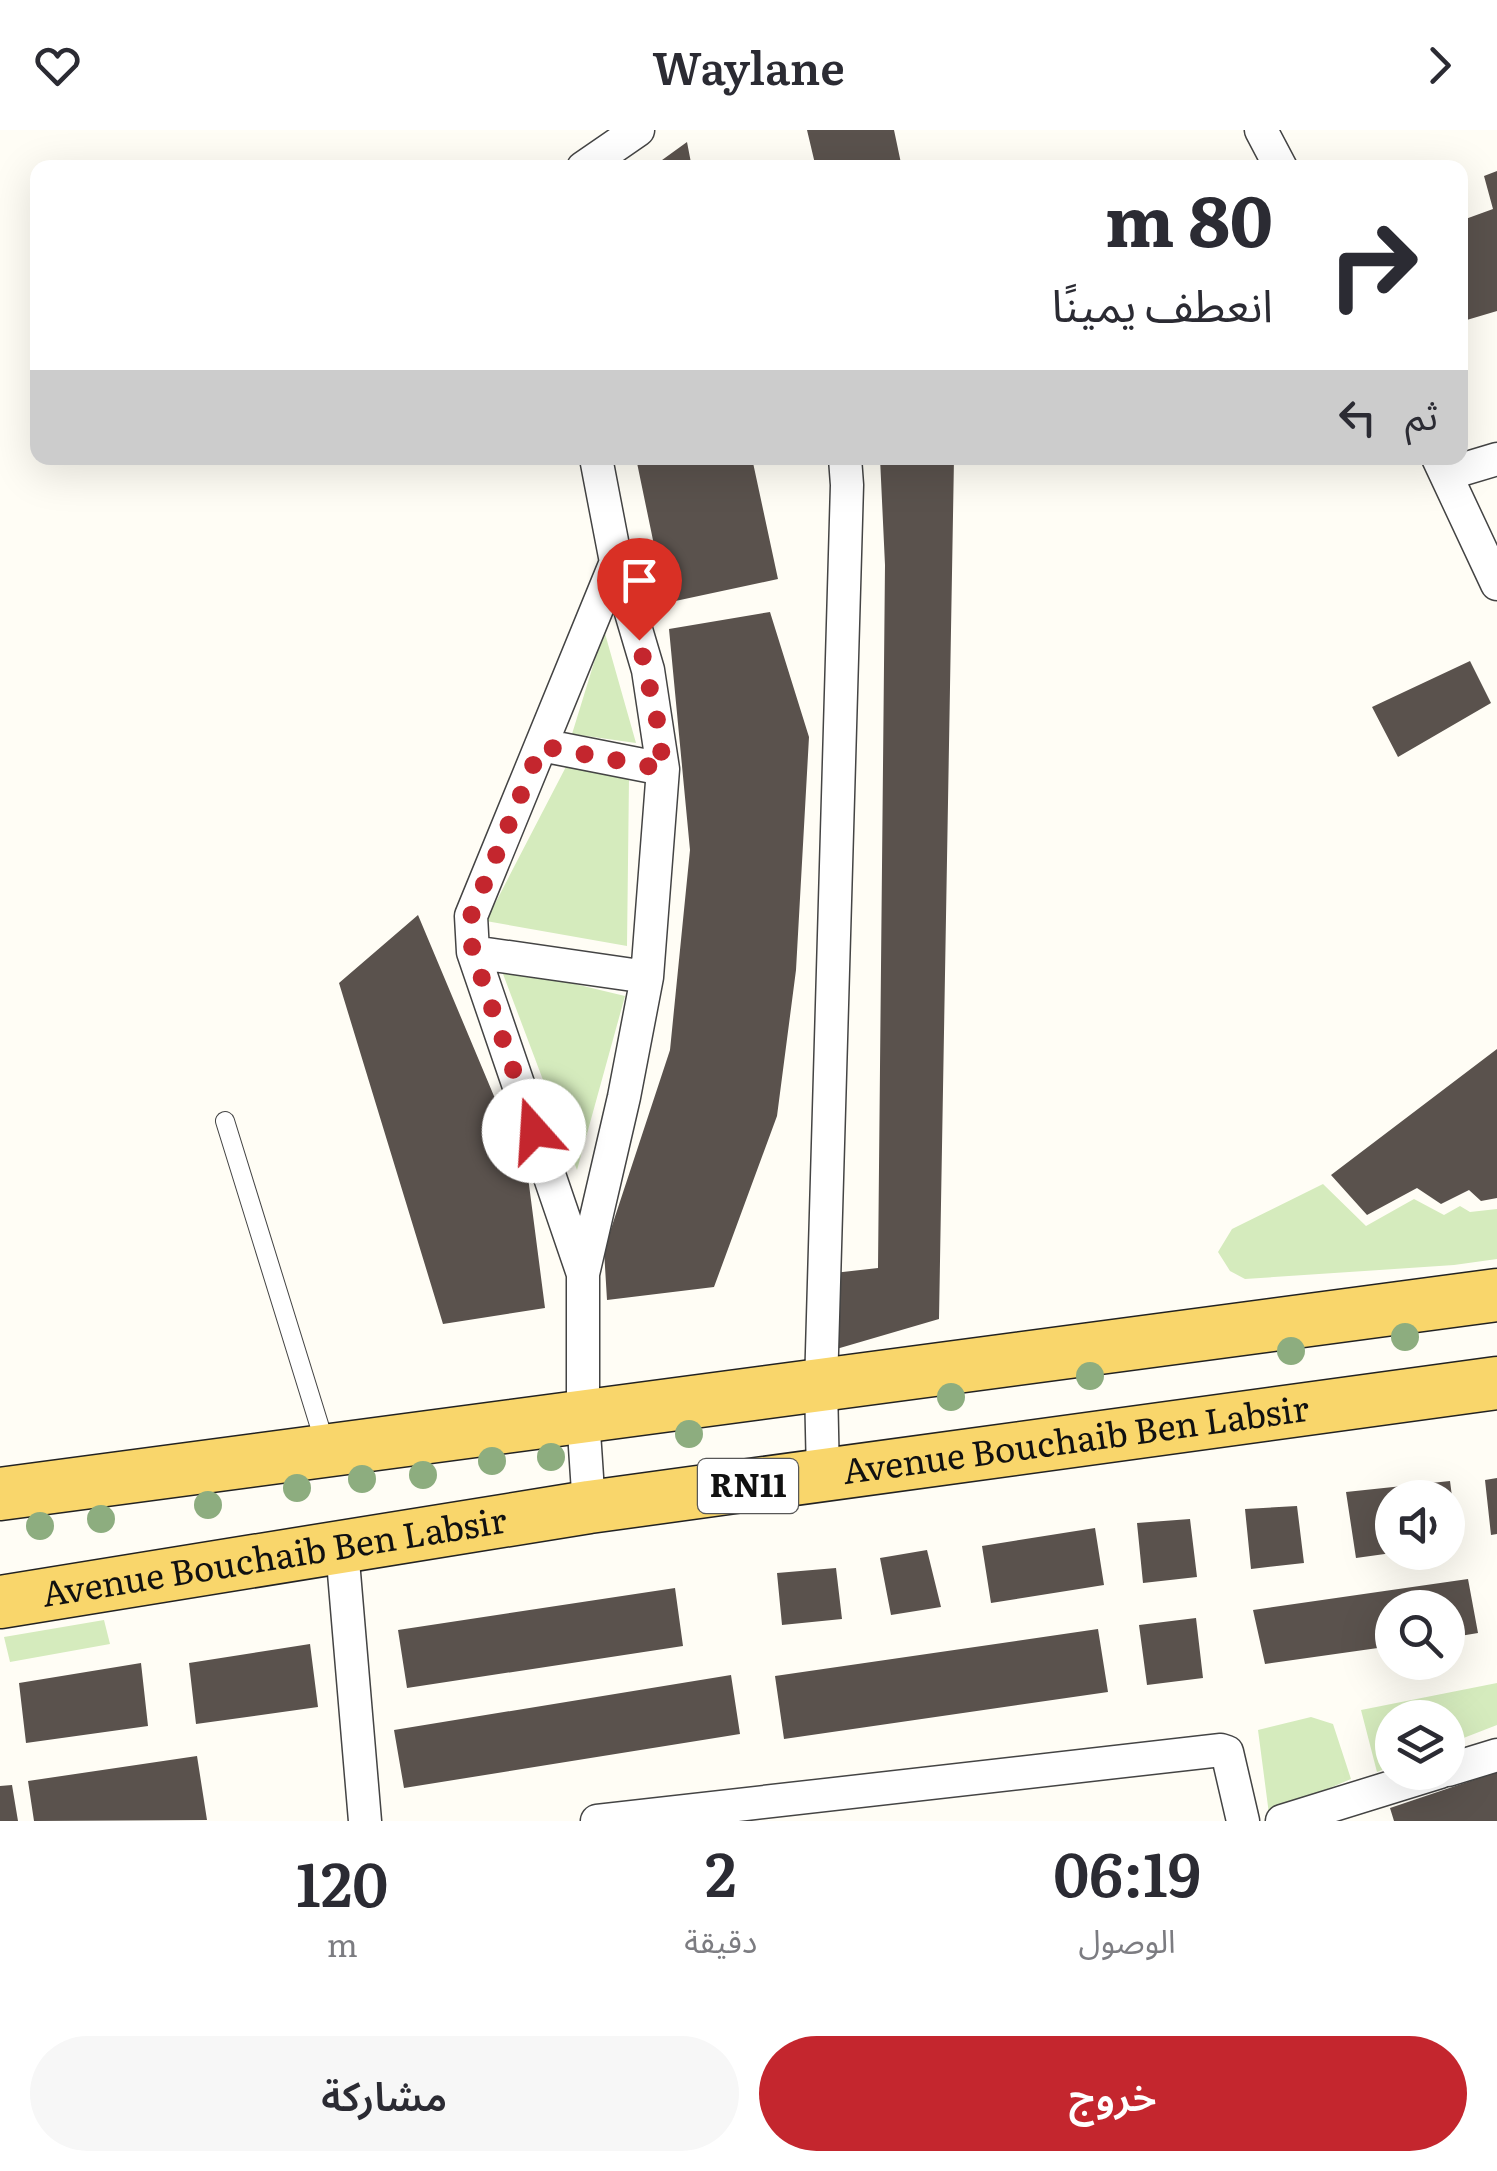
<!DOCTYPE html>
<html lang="ar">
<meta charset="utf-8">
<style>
body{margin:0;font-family:Literata,"Noto Sans Arabic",serif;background:#f7f7f7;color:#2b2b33;direction:rtl;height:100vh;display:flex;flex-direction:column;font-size:38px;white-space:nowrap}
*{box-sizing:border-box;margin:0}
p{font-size:32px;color:#7c7c81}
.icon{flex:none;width:55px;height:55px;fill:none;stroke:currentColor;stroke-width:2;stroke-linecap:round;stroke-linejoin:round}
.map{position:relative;height:1691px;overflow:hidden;direction:ltr}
.side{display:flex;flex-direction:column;background:#fff;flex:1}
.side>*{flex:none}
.guide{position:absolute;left:30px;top:30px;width:1438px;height:305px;border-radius:20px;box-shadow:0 10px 40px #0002;direction:rtl;background:#fff;color:#2b2b33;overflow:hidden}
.tools{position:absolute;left:1375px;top:1350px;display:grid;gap:20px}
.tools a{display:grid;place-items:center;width:90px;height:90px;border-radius:50%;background:#fff;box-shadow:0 10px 40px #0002;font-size:50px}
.pin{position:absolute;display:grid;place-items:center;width:85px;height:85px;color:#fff;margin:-102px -42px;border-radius:50% 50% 50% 0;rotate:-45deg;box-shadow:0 0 10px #0007}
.pin .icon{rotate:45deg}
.me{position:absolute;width:110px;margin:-55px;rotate:341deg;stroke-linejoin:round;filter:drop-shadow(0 0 8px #0008)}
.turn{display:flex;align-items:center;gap:35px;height:210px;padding:0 30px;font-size:45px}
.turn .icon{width:130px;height:130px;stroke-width:2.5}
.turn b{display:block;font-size:70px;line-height:85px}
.then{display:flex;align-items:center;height:95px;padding:0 30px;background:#0003;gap:20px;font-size:38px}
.eta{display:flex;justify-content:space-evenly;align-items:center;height:170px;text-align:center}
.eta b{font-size:60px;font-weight:600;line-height:70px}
.action{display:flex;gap:20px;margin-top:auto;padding:20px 30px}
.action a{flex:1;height:115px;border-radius:60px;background:#c4262e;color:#fff;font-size:40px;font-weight:600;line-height:115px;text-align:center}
.action a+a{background:#f7f7f7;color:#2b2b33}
header{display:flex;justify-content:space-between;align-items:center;height:130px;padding:0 30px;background:#fff;font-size:45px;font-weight:600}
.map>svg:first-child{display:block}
</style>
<header><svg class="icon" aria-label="forward" viewBox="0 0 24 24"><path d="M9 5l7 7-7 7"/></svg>Waylane<svg class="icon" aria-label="heart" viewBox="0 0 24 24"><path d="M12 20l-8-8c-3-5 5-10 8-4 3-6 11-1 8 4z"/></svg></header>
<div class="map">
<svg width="1497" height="1691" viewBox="0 0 1497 1691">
<rect width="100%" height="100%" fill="#fffdf5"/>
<path fill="#d5ebbd" d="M604,500l32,113 -64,-9z
M570,629l59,19 -2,168 -141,-25z
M500,836l125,30 -48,174z
M1323,1054l43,42 48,-27 30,16 16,-9 10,6 27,-3v50l-43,6 -209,14 -15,-8 -12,-19 14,-23z
M104,1490l6,24 -100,18 -6,-25z
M1497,1553v42l-49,19v-26h-56v48l-15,6 -16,-62z
M1311,1587l22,7 18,55 -82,35 -11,-84z"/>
<path fill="#5a524d" d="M807,0h87l8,38h-86z
M687,12l5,26h-41z
M1497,41v140l-37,11v-101l33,-12 -9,-33z
M636,328h116l26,121 -112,24z
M880,328h74l-15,861 -106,31 -8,-76 53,-6 7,-703z
M770,482l39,125 -13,233 -19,146 -63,171 -107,13 -3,-50 66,-200 20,-200 -21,-221z
M1470,531l21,42 -93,54 -26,-50z
M418,785l110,262 17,131 -102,16 -104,-341z
M1497,919v149l-16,3 -12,-11 -28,14 -24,-16 -50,27 -36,-40z
M1497,1348v56l-6,1 -6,-55z
M1450,1351l8,62 -10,1v-46h-56v55l-36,5 -10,-66z
M1297,1376l7,57 -53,6 -6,-60z
M1190,1389l7,58 -54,6 -6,-60z
M1095,1398l9,57 -113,18 -9,-57z
M927,1420l14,57 -50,8 -11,-57z
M836,1438l6,51 -60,6 -5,-52z
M1468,1449l10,54 -30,5v-30h-56v38l-127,18 -12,-54z
M675,1458l8,58 -276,42 -9,-58z
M1196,1488l7,60 -56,7 -8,-60z
M1098,1499l10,63 -324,47 -9,-63z
M310,1514l8,63 -122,17 -7,-61z
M141,1533l7,63 -122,17 -7,-60z
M731,1545l9,59 -336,54 -10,-58z
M197,1626l10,64 -173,1 -6,-40z
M1497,1642v49h-103l-4,-13z
M12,1655l6,36h-18v-35z"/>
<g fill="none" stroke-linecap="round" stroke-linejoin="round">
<g stroke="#444" stroke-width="20">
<path id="service" d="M225,991l101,326"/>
</g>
<g stroke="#444" stroke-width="35">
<path id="minor" d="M1261,0l20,38
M583,38l55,-38
M1438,328l59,126
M1447,344l50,-15
M541,615l122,24
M473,822l174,25
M583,1144l-110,-322 -2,-36 145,-354
M823,1346l-2,-90 26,-901 -2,-27
M589,1377l-6,-90v-143l41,-177 23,-120 16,-208 -15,-99 -32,-108 -20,-104
M342,1419l23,272
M1448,1640l49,-15
M597,1691l624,-71 6,2 16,69
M1282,1691l158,-49"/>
</g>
<g stroke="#222" stroke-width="55">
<g id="primary">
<path d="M0,1364l1497,-199"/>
<path id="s1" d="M0,1472l589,-95 908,-124"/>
</g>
</g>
<use href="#service" stroke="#fff" stroke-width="18"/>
<use href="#minor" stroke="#fff" stroke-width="32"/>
<use href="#primary" stroke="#f9d66b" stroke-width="52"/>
</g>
<g fill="#8dad7f">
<circle cx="1405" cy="1207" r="14"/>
<circle cx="1291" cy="1221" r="14"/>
<circle cx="1090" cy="1246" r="14"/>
<circle cx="951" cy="1267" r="14"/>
<circle cx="689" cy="1304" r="14"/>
<circle cx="551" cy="1327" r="14"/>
<circle cx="492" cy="1331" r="14"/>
<circle cx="423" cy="1345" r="14"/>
<circle cx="362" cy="1349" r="14"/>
<circle cx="297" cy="1358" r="14"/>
<circle cx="208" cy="1375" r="14"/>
<circle cx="101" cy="1389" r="14"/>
<circle cx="40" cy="1396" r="14"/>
</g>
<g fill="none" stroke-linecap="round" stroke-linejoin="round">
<path stroke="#c4262e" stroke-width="18" stroke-dasharray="0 32.4" d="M534,1001l-61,-179 -3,-18 1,-18 70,-170 122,23 -4,-40 -20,-89"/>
</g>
<g text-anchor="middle" stroke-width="10" stroke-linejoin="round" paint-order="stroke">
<rect fill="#fff" stroke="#585858" stroke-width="2.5" x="698" y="1329" width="100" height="54" rx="8"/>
<g font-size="32" font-weight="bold" fill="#111">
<text x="748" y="1367">RN11</text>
</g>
<g font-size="35" fill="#111" stroke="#fff">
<text dy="12" stroke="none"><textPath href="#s1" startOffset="1088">Avenue Bouchaib Ben Labsir</textPath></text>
<text dy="12" stroke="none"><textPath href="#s1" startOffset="278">Avenue Bouchaib Ben Labsir</textPath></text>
</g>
</g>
</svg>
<div class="tools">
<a><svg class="icon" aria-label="sound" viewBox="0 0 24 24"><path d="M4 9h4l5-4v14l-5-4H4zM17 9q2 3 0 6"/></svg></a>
<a><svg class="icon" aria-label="search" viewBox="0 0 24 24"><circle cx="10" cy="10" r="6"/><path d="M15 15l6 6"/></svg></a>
<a><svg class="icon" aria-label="layers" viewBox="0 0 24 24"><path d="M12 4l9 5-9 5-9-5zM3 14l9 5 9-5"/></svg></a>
</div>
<div class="pin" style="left:639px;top:510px;background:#d93025"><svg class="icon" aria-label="arrive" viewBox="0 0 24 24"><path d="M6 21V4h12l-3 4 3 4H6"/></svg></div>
<svg class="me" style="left:534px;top:1001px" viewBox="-20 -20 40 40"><circle r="19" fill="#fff"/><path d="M0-13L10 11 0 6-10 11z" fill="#c4262e"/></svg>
<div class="guide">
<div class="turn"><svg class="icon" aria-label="right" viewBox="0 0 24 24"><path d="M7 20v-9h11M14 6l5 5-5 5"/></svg><div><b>80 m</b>انعطف يمينًا</div></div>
<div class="then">ثم<svg class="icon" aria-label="left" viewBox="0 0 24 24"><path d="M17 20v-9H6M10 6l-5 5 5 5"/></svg></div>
</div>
</div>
<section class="side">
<div class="eta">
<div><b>06:19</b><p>الوصول</p></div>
<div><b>2</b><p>دقيقة</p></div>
<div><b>120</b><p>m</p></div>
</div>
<div class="action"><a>خروج</a><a>مشاركة</a></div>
</section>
